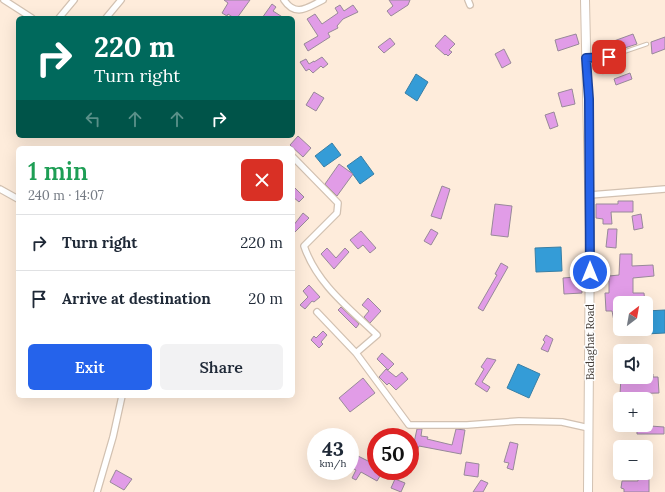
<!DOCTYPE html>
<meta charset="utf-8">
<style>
body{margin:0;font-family:Lora,serif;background:#f2f2f3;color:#1f2937;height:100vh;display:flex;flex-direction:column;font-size:15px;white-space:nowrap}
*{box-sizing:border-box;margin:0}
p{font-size:13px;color:#747a83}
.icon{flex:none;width:22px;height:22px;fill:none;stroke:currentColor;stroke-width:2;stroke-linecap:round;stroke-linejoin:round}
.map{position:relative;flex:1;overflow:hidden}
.drawer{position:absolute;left:16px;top:146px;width:279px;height:252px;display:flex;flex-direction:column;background:#fff;border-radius:6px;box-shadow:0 4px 16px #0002}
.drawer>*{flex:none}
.banner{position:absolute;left:16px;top:16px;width:279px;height:122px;border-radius:6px;box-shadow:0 4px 16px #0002;background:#00695c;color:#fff;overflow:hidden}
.needle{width:26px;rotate:31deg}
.buttons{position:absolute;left:613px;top:296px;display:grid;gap:8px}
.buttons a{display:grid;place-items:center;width:40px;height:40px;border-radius:6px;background:#fff;box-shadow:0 4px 16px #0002;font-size:20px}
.speed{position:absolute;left:307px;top:428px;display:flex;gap:8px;font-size:20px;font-weight:700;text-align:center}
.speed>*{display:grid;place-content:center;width:52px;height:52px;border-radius:50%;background:#fff;box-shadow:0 4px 16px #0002;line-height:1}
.speed small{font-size:10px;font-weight:400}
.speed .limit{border:6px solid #d22;background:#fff;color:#111}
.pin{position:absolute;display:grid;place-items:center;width:34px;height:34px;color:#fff;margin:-17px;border-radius:8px;box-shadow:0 2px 6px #0006}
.me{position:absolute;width:44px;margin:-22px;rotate:0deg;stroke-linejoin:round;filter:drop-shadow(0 0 3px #0008)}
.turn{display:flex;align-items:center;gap:14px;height:84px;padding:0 12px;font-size:18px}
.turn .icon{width:52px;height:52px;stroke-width:2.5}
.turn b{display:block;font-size:28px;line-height:34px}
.lanes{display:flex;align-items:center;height:38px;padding:0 12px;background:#0003;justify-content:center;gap:20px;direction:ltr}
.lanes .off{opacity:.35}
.round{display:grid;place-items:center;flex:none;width:42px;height:42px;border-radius:6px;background:#f2f2f3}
.head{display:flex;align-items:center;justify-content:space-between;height:68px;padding:0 12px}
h1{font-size:24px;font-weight:600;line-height:30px;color:#1e9e55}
.action{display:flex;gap:8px;margin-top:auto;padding:8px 12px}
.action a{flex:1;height:46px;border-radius:6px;background:#2563eb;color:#fff;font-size:16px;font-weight:600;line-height:46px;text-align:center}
.action a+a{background:#f2f2f3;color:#1f2937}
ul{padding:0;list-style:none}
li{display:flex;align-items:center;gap:12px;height:56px;padding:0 12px;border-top:1px solid #e0e1e3}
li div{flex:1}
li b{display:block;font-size:15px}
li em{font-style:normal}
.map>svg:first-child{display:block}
</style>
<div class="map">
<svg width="665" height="492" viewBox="0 0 665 492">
<rect width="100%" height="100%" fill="#feecdb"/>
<path fill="#349cd7" stroke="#387fa6" d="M416,74l12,8 -11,19 -12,-8z
M332,143l9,12 -17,12 -9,-11z
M361,156l13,18 -14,10 -13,-18z
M561,247l1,24 -26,1 -1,-24z
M665,310v23l-20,1 1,-23z
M518,364l22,10 -11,24 -22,-10z"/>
<path fill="#e19ce7" stroke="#988999" d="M224,0h26l-13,18h-3l-6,-4 -1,2 -5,-3 6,-10z
M389,0h21l-2,5 -17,11 -4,-5 6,-5z
M272,4l4,3 -3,4 11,7h-22z
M340,5l4,6 9,-6 5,7 -15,7 -6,7 1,2 -10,5 2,4 -22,14 -4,-7 14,-8 -11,-17 8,-5 7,10 16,-11 -3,-5z
M576,34l3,10 -21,7 -3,-11z
M633,34l4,10 -31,10 -3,-9z
M445,35l10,9 -6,6 3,2 -4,4 -2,-2 -1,1 -10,-9z
M665,37v12l-13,5 -1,-12z
M390,38l5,6 -11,9 -6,-6z
M504,49l7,14 -9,5 -7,-14z
M322,57l6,7 -5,4 -2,-2 -8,7 -4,-4 -3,2 -6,-9 6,-3 3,5 5,-3v1z
M630,73l2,6 -16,6 -2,-6z
M572,89l3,15 -13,3 -4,-14z
M314,92l10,6 -8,13 -10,-6z
M554,112l4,14 -8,3 -5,-14z
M298,136l13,12 -8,9 -13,-12z
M339,164l14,10 -16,22 -12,-12z
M293,186l11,11 -5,5 -6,-5z
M442,186l8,3 -9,30 -10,-3z
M618,201h15v11h-22l1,12h-9v-5l-7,-1v-14h22z
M495,204l17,2 -4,31 -17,-2z
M303,213l6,5 -16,16v-8z
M641,214l2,14 -9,2 -2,-14z
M431,229l7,4 -7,12 -7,-4z
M608,229h9l-1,19 -10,-1z
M361,231l15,17 -6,5 -7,-8 -5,4 -8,-9z
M327,248l9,10 9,-10 4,4 -15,17 -13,-15z
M620,254h12v12l21,-1 1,11 -21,2v15h11l1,10h-25v18h-6l-2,-10h-6l-1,-18h4v-17l10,-1z
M501,263l7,4 -25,44 -5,-3 19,-33 -2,-1z
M575,277l1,7h5l1,9 -18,1 -1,-16z
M309,285l11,12 -6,5 -2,-1 -7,8 -5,-4 8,-8 -5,-6z
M368,298l13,13 -11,12 -6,-6 5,-6 -7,-6z
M341,307l18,17 -3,4 -18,-18z
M323,331l4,4 -6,7 2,2 -4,4 -8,-8 3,-4 2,2z
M546,335l7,4 -5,13 -7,-3 4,-7 -2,-2z
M382,353l12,11 -6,6 -11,-11z
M487,358l9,2 -14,22 8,5 -3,5 -12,-8 9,-15 -3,-2z
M386,369l10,8 6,-5 6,7 -12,11 -7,-7 -2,2 -8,-8z
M646,374h7v3h5l1,16 -39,1 1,-17h25z
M363,378l12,15 -25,19 -11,-14z
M637,425l27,2v7h-27z
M417,429h5l-1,7 7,1 -1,2 25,6 4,-16 9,1 -4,24 -42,-8 -6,16 -3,-1z
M510,442l8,2 -5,26 -6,-2 2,-5 -5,-1z
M358,456l18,9v6h7l-6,10 -16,-9 -5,8 -4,-2 4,-8 -4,-2z
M466,462l13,2 -1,13 -14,-2z
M116,470l16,9 -8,11 -14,-8z
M638,478h11v14h-25v-3l-3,-1 1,-7h16z
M395,479l10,4 -4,9 -10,-4z
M481,480l7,3 -5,9h-10z"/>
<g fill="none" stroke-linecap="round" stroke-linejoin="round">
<g stroke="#d2c1b1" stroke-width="4.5">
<path id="service" d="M587,58l22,-1 38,-13
M602,58l1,14"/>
</g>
<g stroke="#d2c1b1" stroke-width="8">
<path id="minor" d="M4,0l28,18
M284,0c12,18 24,7 39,0
M468,0l2,5
M59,18l15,-18
M106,18l15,-18
M293,157l45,46 -1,10 -33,33c13,38 45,62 73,89l-21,18
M0,189l18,10
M590,195l75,-6
M317,312l39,41 53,72h58l52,-4 43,1 27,6
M97,492l16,-55 9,-41"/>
</g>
<g stroke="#d2c1b1" stroke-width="10">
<path id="secondary" d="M585,0l5,229 -2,263"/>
</g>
<use href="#service" stroke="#fff" stroke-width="2.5"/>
<use href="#minor" stroke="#fff" stroke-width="5.5"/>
<use href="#secondary" stroke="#fff" stroke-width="8"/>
</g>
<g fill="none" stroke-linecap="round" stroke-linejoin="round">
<g stroke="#184099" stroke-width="10">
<path id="route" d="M590,272l-1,-173 -3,-41 23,-1"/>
</g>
<use href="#route" stroke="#2563eb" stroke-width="7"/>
</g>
<g text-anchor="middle" stroke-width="3" stroke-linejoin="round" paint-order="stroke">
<g font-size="11" fill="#413a34" stroke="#fdfdfd">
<text transform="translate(590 342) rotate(-90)" y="4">Badaghat Road</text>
</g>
</g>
</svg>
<div class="buttons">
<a><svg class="needle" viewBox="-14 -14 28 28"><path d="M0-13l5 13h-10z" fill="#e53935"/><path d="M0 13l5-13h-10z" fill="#747a83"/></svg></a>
<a><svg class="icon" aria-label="sound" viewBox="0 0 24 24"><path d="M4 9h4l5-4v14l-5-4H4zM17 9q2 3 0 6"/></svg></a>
<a>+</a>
<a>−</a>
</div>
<div class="speed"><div>43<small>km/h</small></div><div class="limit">50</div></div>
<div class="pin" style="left:609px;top:57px;background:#d93025"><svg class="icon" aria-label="arrive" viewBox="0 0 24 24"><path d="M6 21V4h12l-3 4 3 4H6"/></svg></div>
<svg class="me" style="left:590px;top:272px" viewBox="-20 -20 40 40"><circle r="17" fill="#2563eb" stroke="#fff" stroke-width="3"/><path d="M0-11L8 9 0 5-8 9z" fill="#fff"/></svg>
<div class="banner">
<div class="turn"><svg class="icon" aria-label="right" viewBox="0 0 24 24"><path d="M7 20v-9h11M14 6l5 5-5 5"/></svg><div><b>220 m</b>Turn right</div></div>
<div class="lanes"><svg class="icon off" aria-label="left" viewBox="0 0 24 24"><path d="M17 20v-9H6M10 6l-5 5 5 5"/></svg><svg class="icon off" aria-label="ahead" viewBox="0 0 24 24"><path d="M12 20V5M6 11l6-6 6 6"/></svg><svg class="icon off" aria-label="ahead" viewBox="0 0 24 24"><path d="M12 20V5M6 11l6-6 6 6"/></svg><svg class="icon" aria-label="right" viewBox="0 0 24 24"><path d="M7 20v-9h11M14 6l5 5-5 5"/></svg></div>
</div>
<section class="drawer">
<div class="head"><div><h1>1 min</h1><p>240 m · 14:07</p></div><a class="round" style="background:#d93025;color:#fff"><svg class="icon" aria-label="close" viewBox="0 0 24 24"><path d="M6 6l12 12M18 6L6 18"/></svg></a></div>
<ul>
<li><svg class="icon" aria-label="right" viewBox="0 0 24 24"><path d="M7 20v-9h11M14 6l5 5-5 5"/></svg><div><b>Turn right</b></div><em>220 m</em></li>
<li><svg class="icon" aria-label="arrive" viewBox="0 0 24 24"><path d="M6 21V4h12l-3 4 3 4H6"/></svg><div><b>Arrive at destination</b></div><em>20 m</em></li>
</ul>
<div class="action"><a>Exit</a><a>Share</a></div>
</section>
</div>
